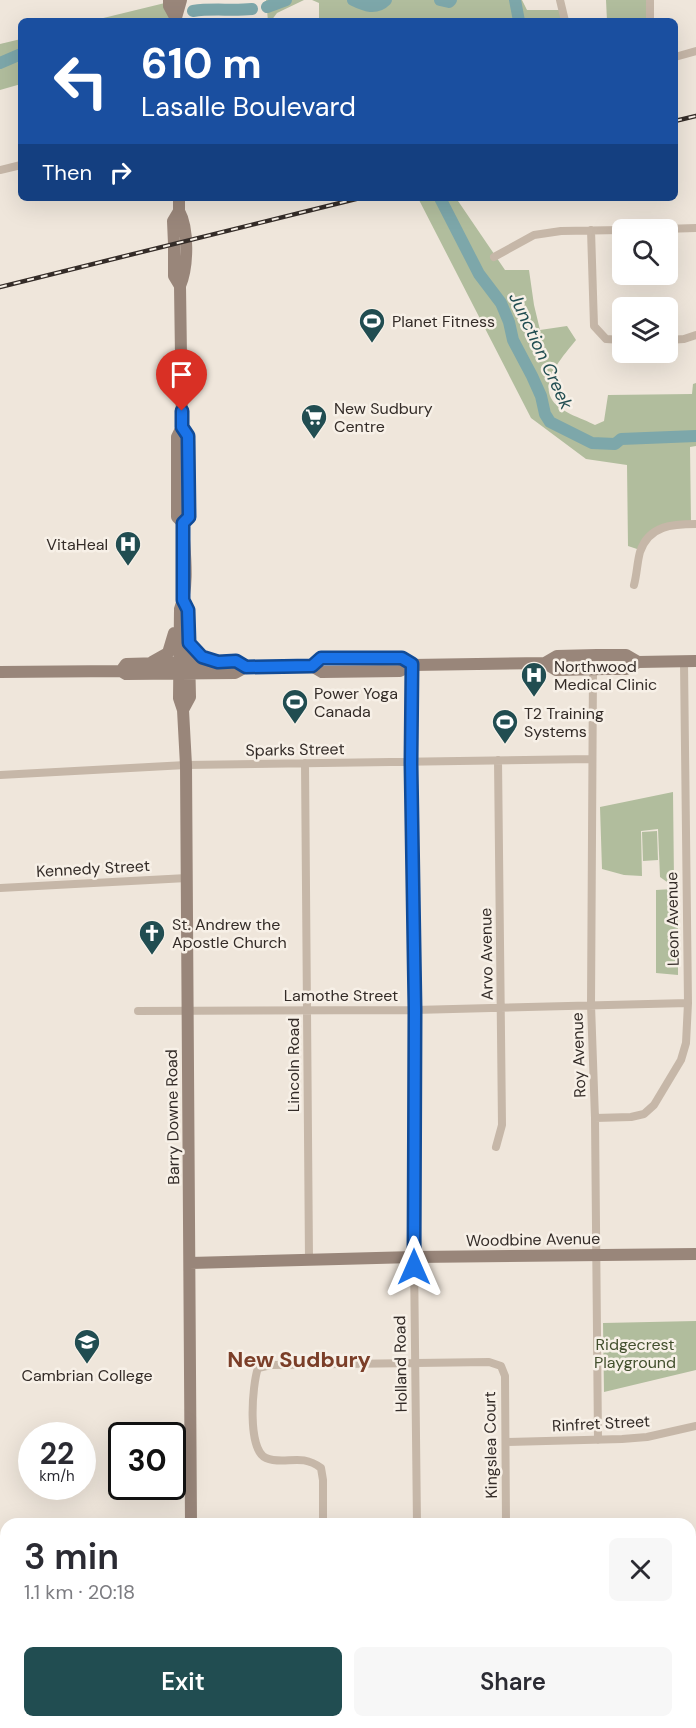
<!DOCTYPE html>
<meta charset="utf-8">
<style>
body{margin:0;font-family:"DM Sans",sans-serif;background:#f7f7f7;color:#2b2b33;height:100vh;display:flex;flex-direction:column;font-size:22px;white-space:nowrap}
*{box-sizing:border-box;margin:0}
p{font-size:20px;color:#7c7c81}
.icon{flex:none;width:33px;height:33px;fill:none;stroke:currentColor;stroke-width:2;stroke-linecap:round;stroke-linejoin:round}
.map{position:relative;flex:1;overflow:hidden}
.drawer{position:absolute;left:0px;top:1518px;width:696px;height:210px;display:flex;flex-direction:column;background:#fff;border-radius:18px 18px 0 0;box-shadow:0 6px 24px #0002}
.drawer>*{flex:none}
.hud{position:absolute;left:18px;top:18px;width:660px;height:183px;border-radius:9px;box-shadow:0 6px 24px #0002;background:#1a4fa0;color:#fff;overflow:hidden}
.buttons{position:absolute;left:612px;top:219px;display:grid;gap:12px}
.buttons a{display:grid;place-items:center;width:66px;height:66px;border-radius:9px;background:#fff;box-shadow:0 6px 24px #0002;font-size:30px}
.speed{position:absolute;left:18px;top:1422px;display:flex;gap:12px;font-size:30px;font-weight:700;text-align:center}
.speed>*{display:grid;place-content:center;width:78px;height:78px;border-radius:50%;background:#fff;box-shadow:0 6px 24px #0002;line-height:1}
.speed small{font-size:15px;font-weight:400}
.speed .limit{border:3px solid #111;border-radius:9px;background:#fff;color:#111}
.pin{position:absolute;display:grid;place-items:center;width:51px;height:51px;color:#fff;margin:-62px -26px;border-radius:50% 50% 50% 0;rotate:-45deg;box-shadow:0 0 6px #0007}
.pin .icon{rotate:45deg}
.me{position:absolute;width:66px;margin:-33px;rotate:0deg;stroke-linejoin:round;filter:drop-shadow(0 0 4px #0008)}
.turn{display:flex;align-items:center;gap:21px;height:126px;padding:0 24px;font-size:27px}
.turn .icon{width:78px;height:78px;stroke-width:2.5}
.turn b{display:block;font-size:42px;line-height:51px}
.then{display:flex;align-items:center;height:57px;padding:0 24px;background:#0003;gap:12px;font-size:22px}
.round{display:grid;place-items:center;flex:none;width:63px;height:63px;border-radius:9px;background:#f7f7f7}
.head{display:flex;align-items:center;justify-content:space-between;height:102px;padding:0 24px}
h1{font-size:36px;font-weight:600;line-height:45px}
.cta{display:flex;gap:12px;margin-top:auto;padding:12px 24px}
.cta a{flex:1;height:69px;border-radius:9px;background:#214d51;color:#fff;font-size:24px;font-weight:600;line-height:69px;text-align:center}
.cta a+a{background:#f7f7f7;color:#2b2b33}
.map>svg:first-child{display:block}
</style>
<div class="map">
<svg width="696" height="1728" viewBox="0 0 696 1728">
<rect width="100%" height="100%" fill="#efe6db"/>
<path fill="#b1bd9d" d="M266,0h38l-27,13 -6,8h-3z
M312,0h210l5,10h36l-1,11h-243v-18z
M606,0h43v21h-42z
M169,2l7,19h-85z
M21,39v45l-21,6v-46z
M418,198h38l49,72h24l5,35 6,25 27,-4 9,14c-11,14 -35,39 -25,58 7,14 31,20 44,27l9,-4 4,-26 84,-1 1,-10 3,-1v63l-6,1 1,76 -27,2 -24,25 -12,-4 -1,-81 -41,-6 -55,-41z
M673,792l1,89 -7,1 -7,-5 -2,-48 -17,2 1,45 -18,-1 -22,-6 -2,-62z
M657,831l1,29 -15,1 -1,-29z
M673,889l5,3v83l-22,-2v-83z
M696,1321v49l-92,22 -1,-69z"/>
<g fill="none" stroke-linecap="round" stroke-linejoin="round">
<path stroke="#7da7aa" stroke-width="12" d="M353,0c12,6 23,10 33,0
M440,0l9,2 2,-2
M515,0l4,21
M267,7l19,-7
M193,11c19,-3 39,0 59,-2
M0,63l21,-9
M440,198l39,76 22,29 8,19 4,18 19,36 9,20 4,18 5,8 42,21 23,1 6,-5 75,-3"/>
<path stroke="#c6b7a8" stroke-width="8" d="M560,0l5,21
M650,0v21
M675,57l21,-6
M0,170l21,-5
M591,230l3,96 12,13 16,1
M631,230l65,-2
M494,257l40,-22 27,-4 61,-1
M668,340l16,-1 12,-4
M634,585c3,-11 3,-22 6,-33 9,-27 33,-28 56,-28
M412,665l-1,98 4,247 -1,247 3,267
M593,669l-2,336 4,113 3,322
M305,763l4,496
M0,775l186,-10 406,-6
M0,888l187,-10
M138,1011l277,-1 273,-7
M595,1118l36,-1 13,-3 10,-9 27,-45 5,-17 2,-40 -4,-341
M496,1147l6,-22 -4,-365
M506,1442l116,-3 25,-2 49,-11
M323,1524v-44l-2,-12c-21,-16 -36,-2 -55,-10 -19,-8 -14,-73 -8,-90l13,-3 218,-3 12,4 4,10 1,148
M690,1540l6,-1
M690,1641h6
M0,1706l6,4
M30,1722l11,6
M324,1722v6
M418,1722v6"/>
<path stroke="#99867a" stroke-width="12" d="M169,0v6l6,11
M175,21l6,-21
M179,198v13l-6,10 1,23v32l6,10
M179,211c10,18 9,56 1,75l2,141 -5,10v80l6,6
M182,427l6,9 1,81 -6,6c1,27 7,61 -3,86l-1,89 4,12 3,55 5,759
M183,600l5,10 2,87 -7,13
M152,662l16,-9 6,-20
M545,663l11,7 50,-1h20l12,-7 58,-1
M312,666l9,-8h81l10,7
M121,671l5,-7 109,-3 11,6
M0,672l121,-1 5,3 109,-1 11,-6 20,-1h46l10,6 78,-1 12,-6 133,-2 12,-7 40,-1h29l12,7
M190,1263l224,-6 282,-3
M180,1728l4,-6"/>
<g stroke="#342c28" stroke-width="4.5">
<path id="rail" d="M675,121l21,-5
M0,287l360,-89"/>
</g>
<use href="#rail" stroke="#f7f0e7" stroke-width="2" stroke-dasharray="7" stroke-linecap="butt"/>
</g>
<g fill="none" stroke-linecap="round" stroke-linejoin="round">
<g stroke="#114b97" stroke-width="15">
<path id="route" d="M182,411v16l6,9 1,81 -6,6v77l5,10 1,33 13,14 16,5 18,-1 10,6 66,-1 9,-8h81l10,6 -1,99 4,247 -1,257"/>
</g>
<use href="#route" stroke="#1a73e8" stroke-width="10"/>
</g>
<defs>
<g id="stadium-pin" transform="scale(1.35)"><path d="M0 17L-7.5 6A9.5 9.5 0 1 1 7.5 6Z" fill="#214d51" stroke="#f7f0e7"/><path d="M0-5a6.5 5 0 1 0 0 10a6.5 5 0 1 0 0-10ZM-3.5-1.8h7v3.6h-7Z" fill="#fff"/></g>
<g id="supermarket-pin" transform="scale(1.35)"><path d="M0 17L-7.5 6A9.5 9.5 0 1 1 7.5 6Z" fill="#214d51" stroke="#f7f0e7"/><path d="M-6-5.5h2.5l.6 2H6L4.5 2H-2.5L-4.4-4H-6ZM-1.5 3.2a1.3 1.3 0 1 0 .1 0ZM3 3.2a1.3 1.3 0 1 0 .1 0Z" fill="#fff"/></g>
<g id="hospital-pin" transform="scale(1.35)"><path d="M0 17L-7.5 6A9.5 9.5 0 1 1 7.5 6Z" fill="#214d51" stroke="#f7f0e7"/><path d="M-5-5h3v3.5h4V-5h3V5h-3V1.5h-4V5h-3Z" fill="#fff"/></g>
<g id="church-pin" transform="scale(1.35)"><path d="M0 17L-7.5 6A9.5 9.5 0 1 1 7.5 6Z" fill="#214d51" stroke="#f7f0e7"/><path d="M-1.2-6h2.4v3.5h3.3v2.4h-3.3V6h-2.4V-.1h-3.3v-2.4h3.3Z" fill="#fff"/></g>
<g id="university-pin" transform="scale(1.35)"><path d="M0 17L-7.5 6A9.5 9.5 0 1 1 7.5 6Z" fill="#214d51" stroke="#f7f0e7"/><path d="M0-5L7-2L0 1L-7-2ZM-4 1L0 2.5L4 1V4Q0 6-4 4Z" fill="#fff"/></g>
</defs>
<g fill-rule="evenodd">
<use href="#stadium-pin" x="372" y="321"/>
<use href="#supermarket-pin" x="314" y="417"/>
<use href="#hospital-pin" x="128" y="544"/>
<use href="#hospital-pin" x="534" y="675"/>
<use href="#stadium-pin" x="295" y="702"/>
<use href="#stadium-pin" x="505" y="722"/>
<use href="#church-pin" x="152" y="933"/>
<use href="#university-pin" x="87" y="1342"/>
</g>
<g text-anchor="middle" stroke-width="5" stroke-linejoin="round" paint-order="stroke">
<g font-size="16" fill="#342c28" stroke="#f7f0e7" text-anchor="start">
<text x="392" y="327">Planet Fitness</text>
<text x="334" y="414">New Sudbury<tspan x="334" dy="18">Centre</tspan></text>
<text x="108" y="550" text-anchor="end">VitaHeal</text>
<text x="554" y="672">Northwood<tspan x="554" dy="18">Medical Clinic</tspan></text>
<text x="314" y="699">Power Yoga<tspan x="314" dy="18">Canada</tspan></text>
<text x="524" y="719">T2 Training<tspan x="524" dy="18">Systems</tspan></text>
<text x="172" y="930">St. Andrew the<tspan x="172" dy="18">Apostle Church</tspan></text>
<text x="87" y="1381" text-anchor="middle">Cambrian College</text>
</g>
<g font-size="16" fill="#342c28" stroke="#f7f0e7">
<text transform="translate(295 749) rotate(-1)" y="6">Sparks Street</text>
<text transform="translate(93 868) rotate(-3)" y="6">Kennedy Street</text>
<text transform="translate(672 919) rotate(-91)" y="6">Leon Avenue</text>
<text transform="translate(486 954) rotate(-91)" y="6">Arvo Avenue</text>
<text x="341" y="1001">Lamothe Street</text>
<text transform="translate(578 1055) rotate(-92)" y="6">Roy Avenue</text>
<text transform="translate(293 1065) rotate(-90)" y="6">Lincoln Road</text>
<text transform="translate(172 1117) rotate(-91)" y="6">Barry Downe Road</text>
<text transform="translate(533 1239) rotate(-1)" y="6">Woodbine Avenue</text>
<text transform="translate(400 1364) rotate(-91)" y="6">Holland Road</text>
<text transform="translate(601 1423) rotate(-3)" y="6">Rinfret Street</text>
<text transform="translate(490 1445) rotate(-91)" y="6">Kingslea Court</text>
</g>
<g font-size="16" fill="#43502e" stroke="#f7f0e7">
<text x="635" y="1350">Ridgecrest<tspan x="635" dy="18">Playground</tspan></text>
</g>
<g font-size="18" font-style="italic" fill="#214d51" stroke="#f7f0e7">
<text transform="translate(541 351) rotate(65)" y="6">Junction Creek</text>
</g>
<g font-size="22" font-weight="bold" fill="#7b3e28" stroke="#f7f0e7">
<text x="299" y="1367">New Sudbury</text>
</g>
</g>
</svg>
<div class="buttons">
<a><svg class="icon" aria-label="search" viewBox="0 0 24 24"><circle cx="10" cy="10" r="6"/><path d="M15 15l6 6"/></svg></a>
<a><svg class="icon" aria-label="layers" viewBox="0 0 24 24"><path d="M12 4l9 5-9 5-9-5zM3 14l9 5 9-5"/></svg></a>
</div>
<div class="speed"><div>22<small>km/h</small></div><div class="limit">30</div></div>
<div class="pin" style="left:182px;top:411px;background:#d93025"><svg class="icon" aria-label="arrive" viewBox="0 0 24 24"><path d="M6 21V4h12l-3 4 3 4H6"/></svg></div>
<svg class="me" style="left:414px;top:1267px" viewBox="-20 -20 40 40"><path d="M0-17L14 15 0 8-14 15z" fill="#1a73e8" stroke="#fff" stroke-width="4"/></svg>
<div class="hud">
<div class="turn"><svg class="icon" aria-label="left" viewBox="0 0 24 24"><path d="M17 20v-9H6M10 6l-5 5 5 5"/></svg><div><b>610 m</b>Lasalle Boulevard</div></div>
<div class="then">Then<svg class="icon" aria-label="right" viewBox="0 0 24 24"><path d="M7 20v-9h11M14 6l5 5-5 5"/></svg></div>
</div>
<section class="drawer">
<div class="head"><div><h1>3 min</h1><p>1.1 km · 20:18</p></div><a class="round"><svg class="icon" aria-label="close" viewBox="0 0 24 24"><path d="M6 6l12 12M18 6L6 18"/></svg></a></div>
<div class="cta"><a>Exit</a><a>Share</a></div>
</section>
</div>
